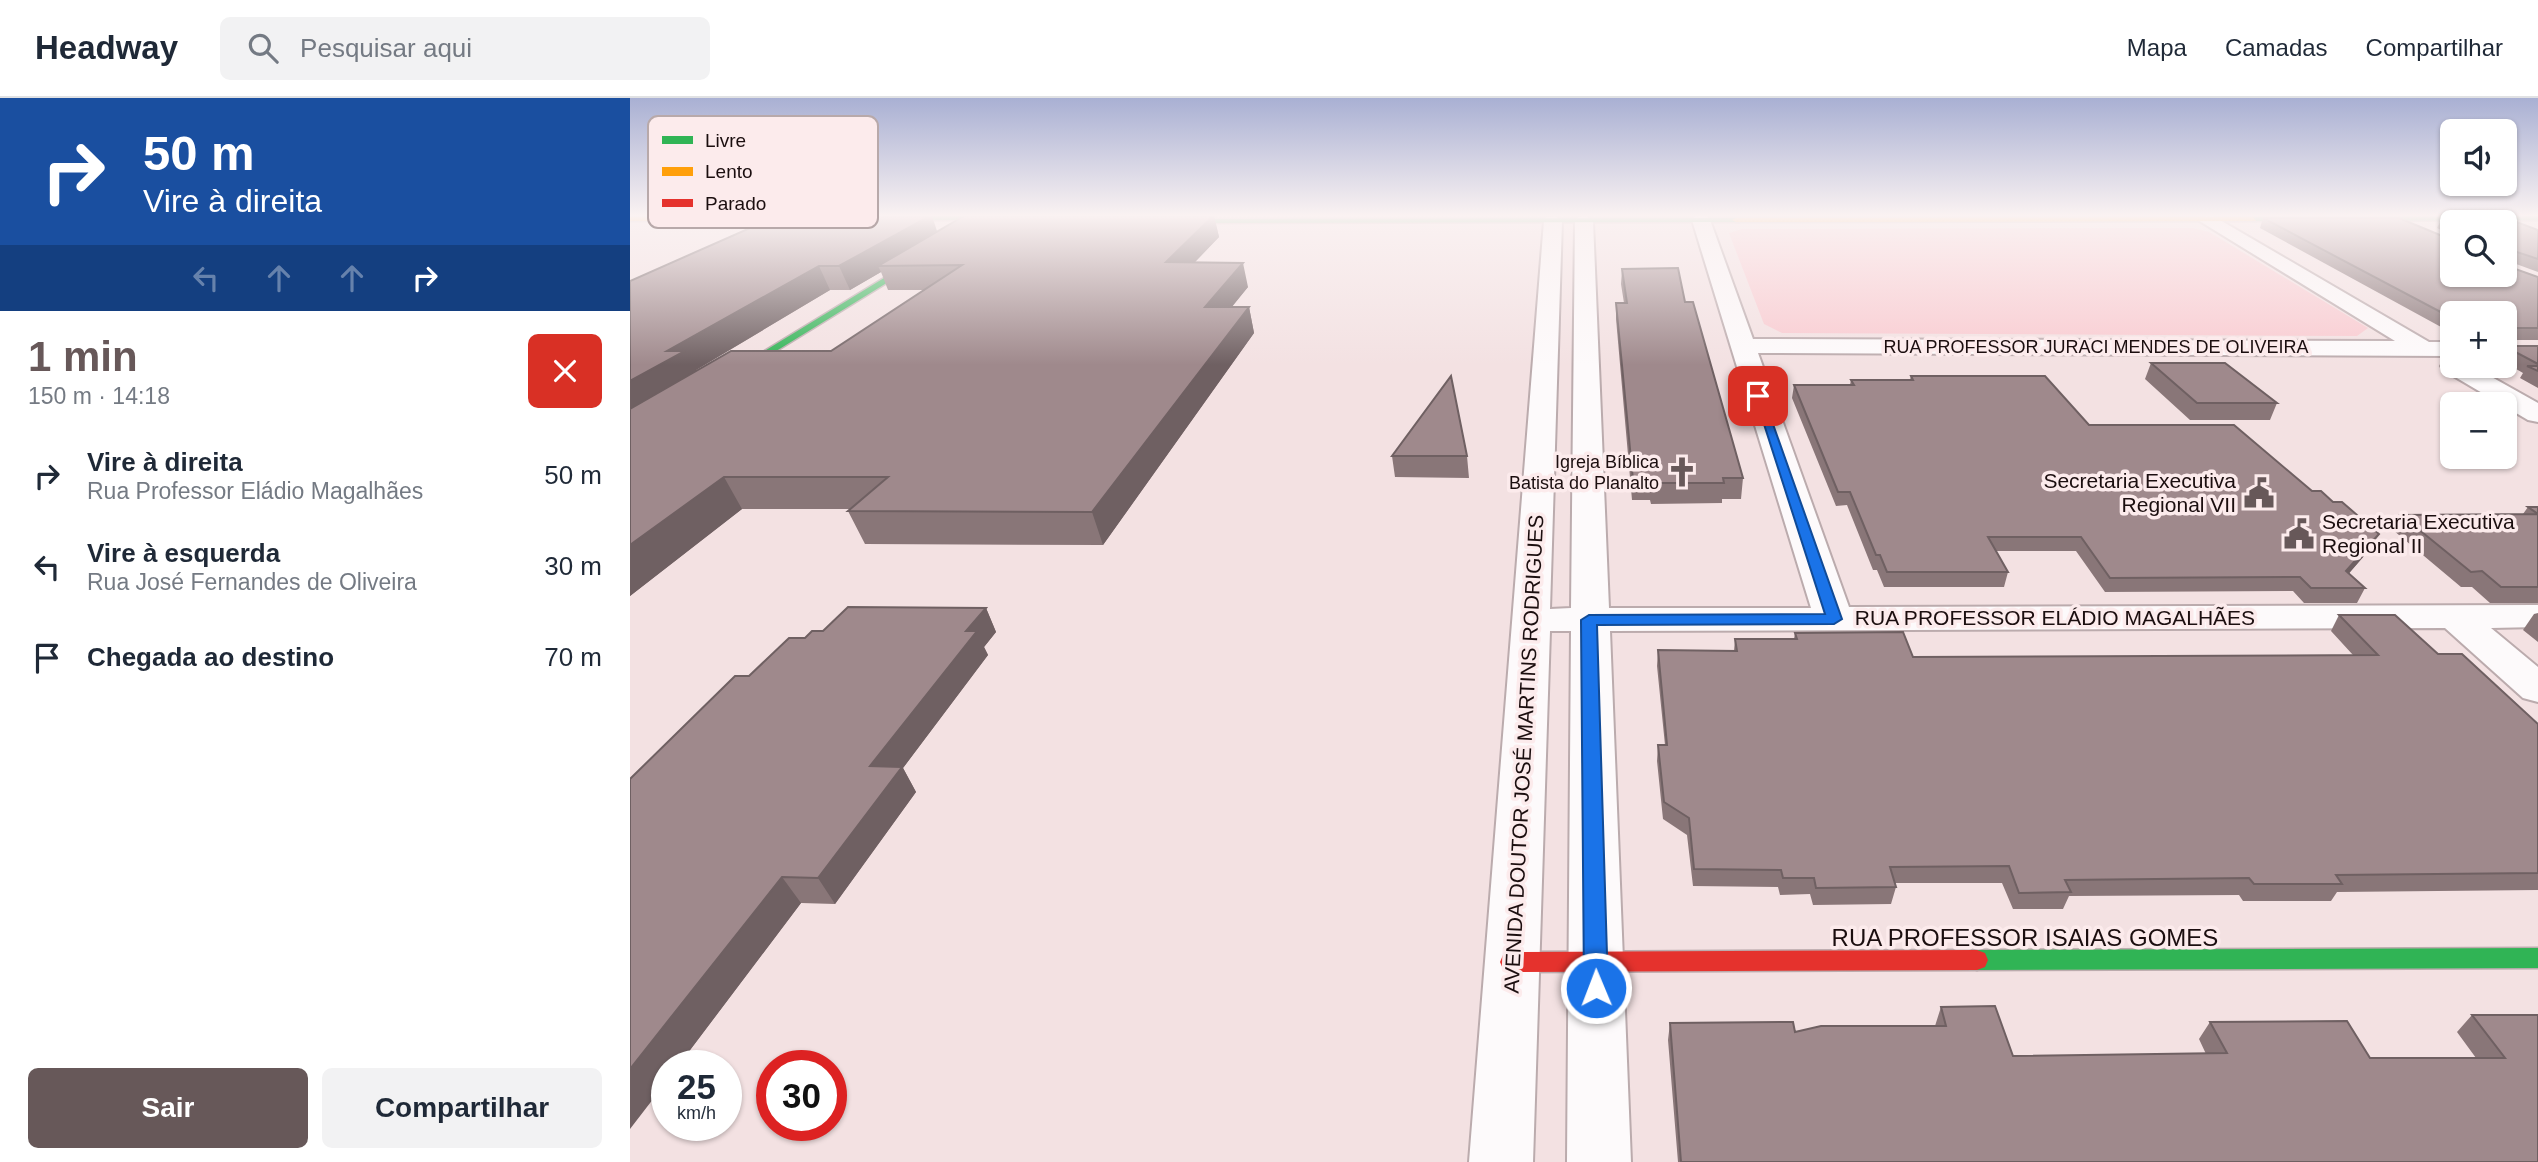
<!DOCTYPE html>
<html lang="pt">
<meta charset="utf-8">
<style>
body{margin:0;font-family:Helvetica,sans-serif;background:#f2f2f3;color:#1f2937;height:100vh;display:flex;flex-direction:column;font-size:26px;white-space:nowrap}
*{box-sizing:border-box;margin:0}
p{font-size:23px;color:#747a83}
.icon{flex:none;width:38px;height:38px;fill:none;stroke:currentColor;stroke-width:2;stroke-linecap:round;stroke-linejoin:round}
.map{position:relative;flex:1;overflow:hidden}
.sheet{display:flex;flex-direction:column;background:#fff;width:630px}
.sheet>*{flex:none}
.hud{background:#1a4fa0;color:#fff;overflow:hidden}
.fabs{position:absolute;left:1810px;top:21px;display:grid;gap:14px}
.fabs a{display:grid;place-items:center;width:77px;height:77px;border-radius:10px;background:#fff;box-shadow:0 2px 5px #0004;font-size:35px}
.speed{position:absolute;left:21px;top:952px;display:flex;gap:14px;font-size:35px;font-weight:700;text-align:center}
.speed>*{display:grid;place-content:center;width:91px;height:91px;border-radius:50%;background:#fff;box-shadow:0 2px 5px #0004;line-height:1}
.speed small{font-size:18px;font-weight:400}
.speed .limit{border:10px solid #d22;background:#fff;color:#111}
.pin{position:absolute;display:grid;place-items:center;width:60px;height:60px;color:#fff;margin:-30px;border-radius:14px;box-shadow:0 4px 10px #0006}
.me{position:absolute;width:77px;margin:-38px;rotate:359deg;stroke-linejoin:round;filter:drop-shadow(0 0 5px #0008)}
.turn{display:flex;align-items:center;gap:24px;height:147px;padding:0 28px;font-size:32px}
.turn .icon{width:91px;height:91px;stroke-width:2.5}
.turn b{display:block;font-size:49px;line-height:60px}
.lanes{display:flex;align-items:center;height:66px;padding:0 28px;background:#0003;justify-content:center;gap:35px;direction:ltr}
.lanes .off{opacity:.35}
.round{display:grid;place-items:center;flex:none;width:74px;height:74px;border-radius:10px;background:#f2f2f3}
.headline{display:flex;align-items:center;justify-content:space-between;height:119px;padding:0 28px}
h1{font-size:42px;font-weight:700;line-height:52px;color:#675859}
.action{display:flex;gap:14px;margin-top:auto;padding:14px 28px}
.action a{flex:1;height:80px;border-radius:10px;background:#675859;color:#fff;font-size:28px;font-weight:700;line-height:80px;text-align:center}
.action a+a{background:#f2f2f3;color:#1f2937}
ul{padding:0;list-style:none}
li{display:flex;align-items:center;gap:21px;height:91px;padding:0 28px}
li div{flex:1}
li b{display:block;font-size:26px}
li em{font-style:normal}
header{display:flex;align-items:center;gap:42px;box-sizing:border-box;height:98px;padding:0 35px;background:#fff;border-bottom:2px solid #e0e1e3}
header strong{font-size:33px}
nav{display:flex;gap:38px;margin-inline-start:auto;font-size:24px}
.search{width:490px;height:63px;background:#f2f2f3;display:flex;align-items:center;gap:18px;box-sizing:border-box;padding:0 24px;border-radius:10px;color:#747a83;font-size:26px}
main{display:flex;flex:1;min-height:0}
.map>svg:first-child{display:block}
</style>
<header>
<strong>Headway</strong>
<div class="search"><svg class="icon" aria-label="search" viewBox="0 0 24 24"><circle cx="10" cy="10" r="6"/><path d="M15 15l6 6"/></svg>Pesquisar aqui</div>
<nav><a>Mapa</a><a>Camadas</a><a>Compartilhar</a></nav>
</header>
<main>
<section class="sheet">
<div class="hud">
<div class="turn"><svg class="icon" aria-label="right" viewBox="0 0 24 24"><path d="M7 20v-9h11M14 6l5 5-5 5"/></svg><div><b>50 m</b>Vire à direita</div></div>
<div class="lanes"><svg class="icon off" aria-label="left" viewBox="0 0 24 24"><path d="M17 20v-9H6M10 6l-5 5 5 5"/></svg><svg class="icon off" aria-label="ahead" viewBox="0 0 24 24"><path d="M12 20V5M6 11l6-6 6 6"/></svg><svg class="icon off" aria-label="ahead" viewBox="0 0 24 24"><path d="M12 20V5M6 11l6-6 6 6"/></svg><svg class="icon" aria-label="right" viewBox="0 0 24 24"><path d="M7 20v-9h11M14 6l5 5-5 5"/></svg></div>
</div>
<div class="headline"><div><h1>1 min</h1><p>150 m · 14:18</p></div><a class="round" style="background:#d93025;color:#fff"><svg class="icon" aria-label="close" viewBox="0 0 24 24"><path d="M6 6l12 12M18 6L6 18"/></svg></a></div>
<ul>
<li><svg class="icon" aria-label="right" viewBox="0 0 24 24"><path d="M7 20v-9h11M14 6l5 5-5 5"/></svg><div><b>Vire à direita</b><p>Rua Professor Eládio Magalhães</p></div><em>50 m</em></li>
<li><svg class="icon" aria-label="left" viewBox="0 0 24 24"><path d="M17 20v-9H6M10 6l-5 5 5 5"/></svg><div><b>Vire à esquerda</b><p>Rua José Fernandes de Oliveira</p></div><em>30 m</em></li>
<li><svg class="icon" aria-label="arrive" viewBox="0 0 24 24"><path d="M6 21V4h12l-3 4 3 4H6"/></svg><div><b>Chegada ao destino</b></div><em>70 m</em></li>
</ul>
<div class="action"><a>Sair</a><a>Compartilhar</a></div>
</section>
<div class="map">
<svg width="1908" height="1064" viewBox="0 0 1908 1064">
<rect width="100%" height="100%" fill="#f3e1e2"/>
<path fill="#f9cad0" d="M1562,130l17,4 159,96 -11,8 -575,-3 -18,-9 -35,-91 13,-4z"/>
<g fill="none" stroke-linecap="round" stroke-linejoin="round">
<g stroke="#bbabad" stroke-width="4">
<path id="street" d="M925,118l7,5 -12,388 21,-1 4,-387 3,-4 8,-1 7,5 16,387h202l-119,-388 3,-4h12l3,4 43,119 642,2 -202,-124 20,-1 216,126h23v14l-694,-3 91,254 689,-2v22l-47,1 47,39v35l-15,-4 -78,-70 -835,3 21,531h-64l4,-531h-21l-17,531h-64l75,-941 3,-4z
M1822,261v7h20l66,37v19l-10,-2 -83,-49 -4,-5z"/>
</g>
<g stroke="#bbabad" stroke-width="3">
<path id="fast" d="M250,118h134l3,2 -4,2h-132l-4,-2z
M1908,118v4l-285,1 -4,-2 4,-2z
M1106,120l3,4 -576,1 -4,-2 4,-2z
M295,155l7,2 -203,125 -9,-2z
M1908,850v20l-561,2 -8,-3 -3,-7 3,-7 8,-3z"/>
</g>
<g stroke="#bbabad" stroke-width="3">
<path id="slow" d="M0,119h194l4,2 -4,2h-194z
M1623,119l3,4 -520,1 -4,-2 4,-2z"/>
</g>
<g stroke="#bbabad" stroke-width="3">
<path id="jam" d="M1347,852l8,3 3,7 -3,7 -8,3 -466,2 -8,-3 -3,-7 3,-7 8,-3z"/>
</g>
<use href="#street" fill="#fdfafb" fill-rule="evenodd"/>
<use href="#fast" fill="#30b455" fill-rule="evenodd"/>
<use href="#slow" fill="#ff9f0a" fill-rule="evenodd"/>
<use href="#jam" fill="#e5322d" fill-rule="evenodd"/>
</g>
<path fill="#897678" fill-rule="evenodd" d="M334,118h250l5,21 -24,25 53,25 -17,20h18l5,26 -151,212 -238,-1 -17,-33 3,-2h-109l-112,87v-315l307,-49zM251,174l7,18h37l-94,61 -135,19 134,-80h20z
M1633,120h136l53,22v35h52v-53h-52v13l-15,-7 5,-10h64l32,12v42l-30,-11 -1,5 31,11v63h-29v6h29v42l-18,-10 3,-5 -19,-11v-49h-52v20l-192,-105z
M992,171l63,33 58,176 -2,21h-19v4l-71,1 -1,-4h-18l-16,-181v-16h8l-3,-19z
M1521,265l126,40 -7,17h-80l-45,-41z
M1281,278l178,49 282,123 -22,25 16,15 -8,15h-53l-11,-12 -188,1 -29,-41h-80l12,21 -4,15h-120l-7,-17h-4l-26,-65 -11,1 -44,-108 2,-13h56l1,-5h59z
M762,358h75l2,22 -74,-1z
M1898,409h10v96h-48l-18,-16h-11l-68,-57 8,-15 122,-1z
M356,510l10,24 -12,15 4,8 -85,113 13,24 -81,112 -34,-1 -123,163h-11l82,-390 56,-38z
M1908,515v29l-15,-12 11,-16z
M1709,517l99,39 100,70v166l-201,2 -6,9h-88l-4,-6 -170,1 -6,13h-50l-11,-26h-107l1,4 -5,17 -78,1 -3,-11 -30,1 -2,-8 -85,-1 -6,-51 -24,-16 -6,-58 1,-16h7l-8,-79 1,-16 76,1 1,-12h59l1,-6 118,24 440,-2 -22,-24z
M1311,909l72,49 193,-2 -7,-15 11,-17 160,36h106l-19,-26 15,-17h66v147h-860l-10,-122 2,-17 125,9 140,-6z"/>
<path fill="#6f6062" d="M300,118h2l7,21 -61,29 3,6 -31,18 -11,-24z
M583,118h1l5,21 -47,49 -6,-24z
M613,165l5,24 -37,46 -6,-26z
M189,168l11,24 -134,80 4,8 -70,42v-39l37,-30z
M619,209l5,26 -151,212 -11,-33z
M94,379l18,32 -112,87v-51z
M1749,436l-8,14 -33,38 8,-15z
M356,510l10,24 -12,15 4,8 -85,113 13,24 -81,112 -17,-26 52,-112 96,-135z
M152,779l19,26 -123,163h-11v15l-37,48v-60z"/>
<path fill="#9f898c" stroke="#6f6062" stroke-width="2" d="M300,118l-91,50h-20l-152,85h18l-55,30v-100l145,-64z
M334,118h249l-47,46 77,1 -38,44h44l-157,205 -244,-1 40,-34h-164l-94,68v-136l101,-58h100l131,-86 -84,1z
M1633,120h136l53,22v35h52v-53l-52,1 -10,-5h64l32,12v29l-30,-10 -1,17 31,11v51h-29v18h29v18l-34,-18v-33h-52v5z
M1048,170l7,34h8l50,176h-20l1,5h-72l-1,-4 -18,1 -17,-177h11l-5,-34z
M1521,265h74l52,40h-80z
M1897,268h11v5z
M821,278l16,80h-75z
M1281,278h134l44,49h145l78,66h9l12,11h9l37,32 -33,37 19,17h-54l-11,-11 -190,1 -29,-41h-93l20,35h-121l-7,-17h-4l-26,-63h-12l-44,-107h60l-3,-5h62z
M1898,409h10v7z
M1908,416v73h-37l-19,-16 -11,1 -70,-57z
M218,509l138,1 -20,23h11l-107,135 32,1 -84,111 -36,-1 -152,192v-290l105,-103h14l40,-38h16l7,-7h11z
M1709,517h56l43,39h24l76,70v149l-202,2 6,9h-88l-5,-6 -184,2 6,12 -52,1 -10,-27 -119,1 6,20 -80,1 -2,-10h-31l-2,-8 -87,-1 -5,-51 -25,-16 -6,-57h9l-9,-95 79,1 -2,-12h62l-2,-6 108,-1 10,25 465,-2z
M1365,908l18,50 214,-3 -17,-31 137,-1 23,37h135l-33,-43h66v147h-857l-11,-139 123,-1 2,10 26,-6h125l-5,-19z"/>
<linearGradient id="sky" x2="0" y2="1"><stop stop-color="#a9b0d3"/><stop offset="0.44" stop-color="#faf2f2"/><stop offset="1" stop-color="#faf2f2" stop-opacity="0"/></linearGradient>
<rect width="1908" height="267" fill="url(#sky)"/>
<path fill="#1a73e8" stroke="#114b97" stroke-width="2" d="M1124,295l9,3 79,223 -8,5 -237,1 11,363 -4,7 -8,3 -8,-3 -4,-7 -3,-368 8,-5 236,-1z"/>
<defs>
<g id="church-bare" transform="scale(2.415)"><path d="M-1.2-6h2.4v3.5h3.3v2.4h-3.3V6h-2.4V-.1h-3.3v-2.4h3.3Z" fill="#675859" stroke="#fcebec" stroke-width="2.5" paint-order="stroke"/></g>
<g id="civic-bare" transform="scale(2.415)"><path d="M-.6-6.5H3V-4.5H.6V-3L4-1V1h2V6H-6V1h2V-1L-.6-3ZM-1.2 2.5V6h2.4V2.5Z" fill="#675859" stroke="#fcebec" stroke-width="2.5" paint-order="stroke"/></g>
</defs>
<g fill-rule="evenodd">
<use href="#church-bare" x="1052" y="374"/>
<use href="#civic-bare" x="1629" y="395"/>
<use href="#civic-bare" x="1669" y="436"/>
</g>
<g text-anchor="middle" stroke-width="7" stroke-linejoin="round" paint-order="stroke">
<g font-size="18" fill="#1b0e0f" stroke="#fcebec">
<text x="1466" y="255">RUA PROFESSOR JURACI MENDES DE OLIVEIRA</text>
</g>
<g font-size="18" fill="#1b0e0f" stroke="#fcebec" text-anchor="end">
<text x="1029" y="370">Igreja Bíblica<tspan x="1029" dy="21">Batista do Planalto</tspan></text>
</g>
<g font-size="21" fill="#1b0e0f" stroke="#fcebec" text-anchor="end">
<text x="1606" y="390">Secretaria Executiva<tspan x="1606" dy="24">Regional VII</tspan></text>
<text x="1692" y="431" text-anchor="start">Secretaria Executiva<tspan x="1692" dy="24">Regional II</tspan></text>
</g>
<g font-size="21" fill="#1b0e0f" stroke="#fcebec">
<text x="1425" y="527">RUA PROFESSOR ELÁDIO MAGALHÃES</text>
<text transform="translate(894 656) rotate(-87)" y="7">AVENIDA DOUTOR JOSÉ MARTINS RODRIGUES</text>
</g>
<g font-size="24" fill="#1b0e0f" stroke="#fcebec">
<text x="1395" y="848">RUA PROFESSOR ISAIAS GOMES</text>
</g>
</g>
<rect x="18" y="18" width="230" height="112" rx="10" fill="#fcebec" stroke="#b8a9aa" stroke-width="2"/>
<rect x="32" y="38" width="31" height="8" fill="#30b455"/>
<rect x="32" y="69" width="31" height="9" fill="#ff9f0a"/>
<rect x="32" y="101" width="31" height="8" fill="#e5322d"/>
<g font-size="19" fill="#1b0e0f">
<text x="75" y="49">Livre</text>
<text x="75" y="80">Lento</text>
<text x="75" y="112">Parado</text>
</g>
</svg>
<div class="fabs">
<a><svg class="icon" aria-label="sound" viewBox="0 0 24 24"><path d="M4 9h4l5-4v14l-5-4H4zM17 9q2 3 0 6"/></svg></a>
<a><svg class="icon" aria-label="search" viewBox="0 0 24 24"><circle cx="10" cy="10" r="6"/><path d="M15 15l6 6"/></svg></a>
<a>+</a>
<a>−</a>
</div>
<div class="speed"><div>25<small>km/h</small></div><div class="limit">30</div></div>
<div class="pin" style="left:1128px;top:298px;background:#d93025"><svg class="icon" aria-label="arrive" viewBox="0 0 24 24"><path d="M6 21V4h12l-3 4 3 4H6"/></svg></div>
<svg class="me" style="left:966px;top:890px" viewBox="-20 -20 40 40"><circle r="17" fill="#1a73e8" stroke="#fff" stroke-width="3"/><path d="M0-11L8 9 0 5-8 9z" fill="#fff"/></svg>
</div>
</main>
